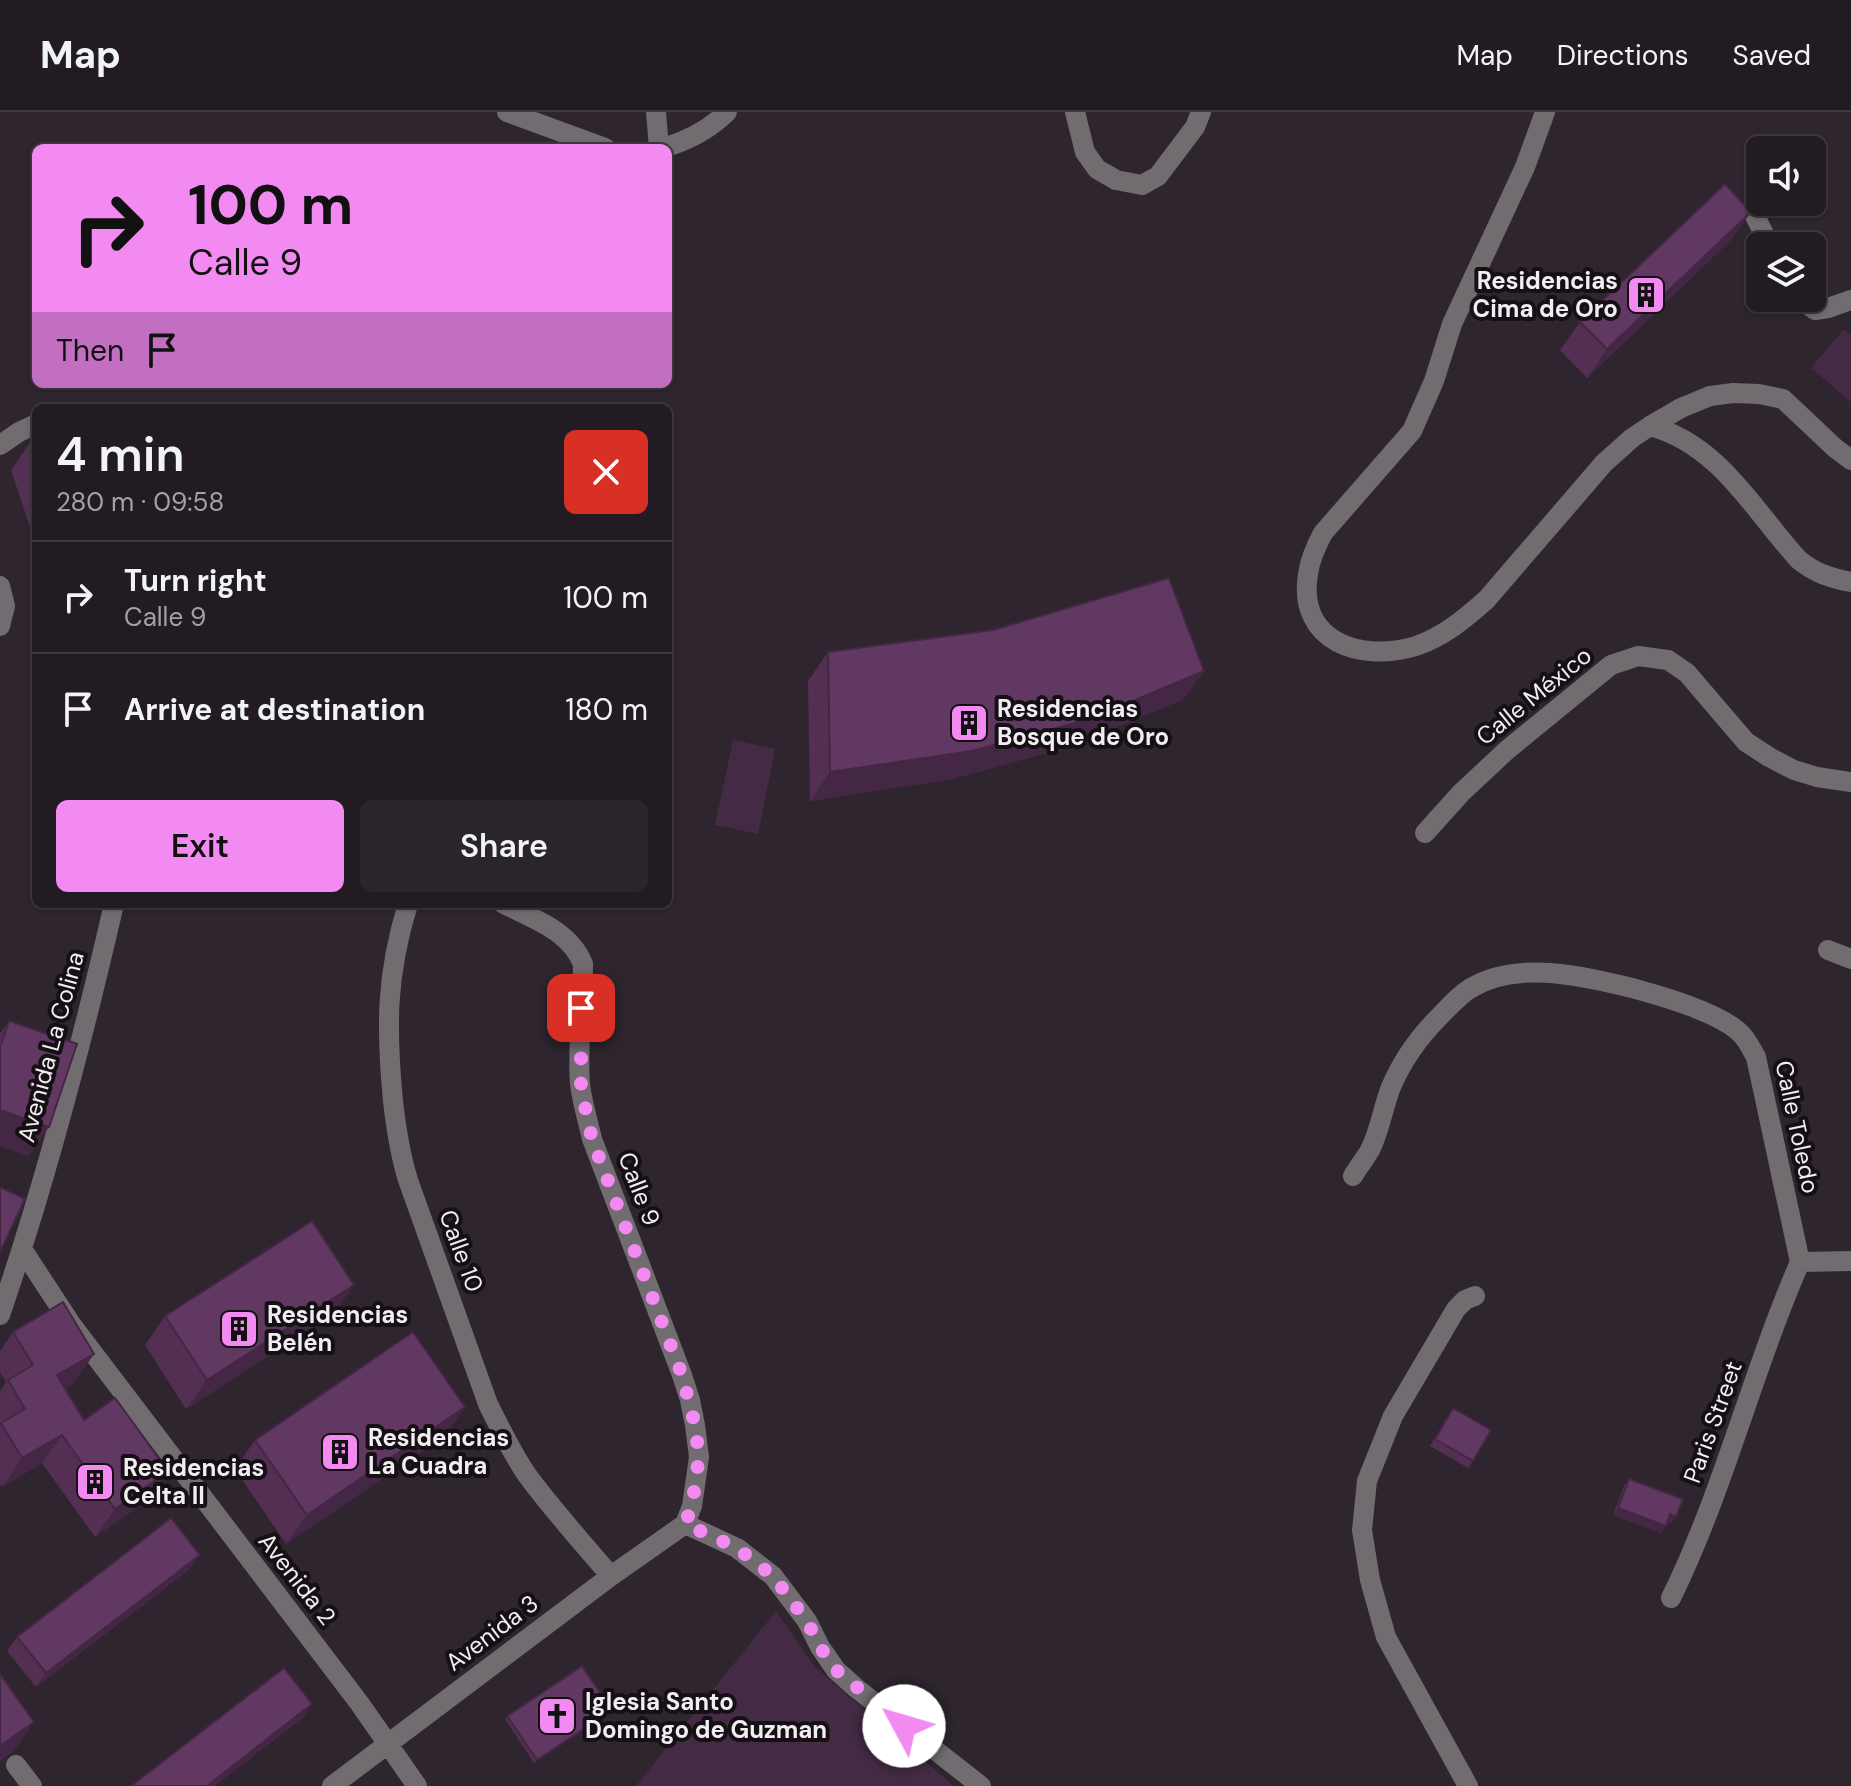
<!DOCTYPE html>
<meta charset="utf-8">
<style>
body{margin:0;font-family:"DM Sans",sans-serif;background:#2a252a;color:#f1f3f6;height:100vh;display:flex;flex-direction:column;font-size:30px;white-space:nowrap}
*{box-sizing:border-box;margin:0}
p{font-size:26px;color:#a2a1a5}
.icon{flex:none;width:44px;height:44px;fill:none;stroke:currentColor;stroke-width:2;stroke-linecap:round;stroke-linejoin:round}
.map{position:relative;flex:1;overflow:hidden}
.sheet{position:absolute;left:32px;top:292px;width:640px;height:504px;display:flex;flex-direction:column;background:#221c22;border-radius:12px;box-shadow:0 2px 6px #0004,0 0 0 2px #3f3a40}
.sheet>*{flex:none}
.hud{position:absolute;left:32px;top:32px;width:640px;height:244px;border-radius:12px;box-shadow:0 2px 6px #0004,0 0 0 2px #3f3a40;background:#f38af2;color:#111;overflow:hidden}
.tools{position:absolute;left:1746px;top:24px;display:grid;gap:16px}
.tools a{display:grid;place-items:center;width:80px;height:80px;border-radius:12px;background:#221c22;box-shadow:0 2px 6px #0004,0 0 0 2px #3f3a40;font-size:40px}
.pin{position:absolute;display:grid;place-items:center;width:68px;height:68px;color:#fff;margin:-34px;border-radius:16px;box-shadow:0 4px 12px #0006}
.me{position:absolute;width:88px;margin:-44px;rotate:309deg;stroke-linejoin:round;filter:drop-shadow(0 0 6px #0008)}
.turn{display:flex;align-items:center;gap:28px;height:168px;padding:0 24px;font-size:36px}
.turn .icon{width:104px;height:104px;stroke-width:2.5}
.turn b{display:block;font-size:56px;line-height:68px}
.then{display:flex;align-items:center;height:76px;padding:0 24px;background:#0003;gap:16px;font-size:30px}
.round{display:grid;place-items:center;flex:none;width:84px;height:84px;border-radius:12px;background:#2a252a}
.overview{display:flex;align-items:center;justify-content:space-between;height:136px;padding:0 24px}
h1{font-size:48px;font-weight:600;line-height:60px}
.button{display:flex;gap:16px;margin-top:auto;padding:16px 24px}
.button a{flex:1;height:92px;border-radius:12px;background:#f38af2;color:#111;font-size:32px;font-weight:600;line-height:92px;text-align:center}
.button a+a{background:#2a252a;color:#f1f3f6}
ul{padding:0;list-style:none}
li{display:flex;align-items:center;gap:24px;height:112px;padding:0 24px;border-top:2px solid #3f3a40}
li div{flex:1}
li b{display:block;font-size:30px}
li em{font-style:normal}
header{display:flex;align-items:center;gap:48px;box-sizing:border-box;height:112px;padding:0 40px;background:#221c22;border-bottom:2px solid #3f3a40}
header strong{font-size:38px}
nav{display:flex;gap:44px;margin-inline-start:auto;font-size:28px}
.map>svg:first-child{display:block}
</style>
<header>
<strong>Map</strong>
<nav><a>Map</a><a>Directions</a><a>Saved</a></nav>
</header>
<div class="map">
<svg width="1851" height="1674" viewBox="0 0 1851 1674">
<rect width="100%" height="100%" fill="#2e252e"/>
<path fill="#442a44" d="M1844,217l7,6v67l-40,-34z
M733,628l42,9 -17,85 -43,-9z
M776,1499l39,56 139,119h-318z"/>
<g fill="none" stroke-linecap="round" stroke-linejoin="round">
<path stroke="#706c70" stroke-width="20" d="M507,0l98,36
M656,0l3,36
M1075,0l10,40 12,17 19,11 26,5 16,-9 37,-49 6,-15
M1545,0l-20,55 -73,157 -18,57 -22,50 -89,102c-7,13 -13,26 -15,41 -11,68 53,89 108,72 27,-9 50,-28 71,-47l117,-136 28,-25 18,-12 31,-18 29,-12 23,-3 26,1 24,5 52,49 16,12
M663,36c24,-7 46,-18 64,-36
M1755,104l15,30
M1799,186l16,12 13,-2 23,-8
M1650,314c69,18 104,85 149,134 16,13 31,18 52,22
M0,333l19,-13 17,-8
M0,474l5,20 -5,20
M1425,721l36,-40 46,-43 104,-85 27,-9 30,4 19,13 59,69 23,15 25,13 23,7 34,5
M408,792c-22,71 -22,123 -15,197 3,27 7,53 15,79l80,224c12,24 24,49 39,71 26,35 55,68 84,101
M504,792c30,15 66,27 79,60 0,40 -6,80 -3,120 2,18 8,37 12,55l90,236 8,25 5,25 4,32 -7,49 -7,18
M1828,838l23,9
M1353,1064c5,-9 12,-17 17,-26 10,-19 13,-43 21,-63 12,-28 27,-49 48,-70 10,-10 20,-22 32,-29 46,-28 112,-12 161,0 29,8 91,25 111,48 5,6 9,14 13,21l44,205
M22,1137l49,75 289,380 57,82
M1800,1150l51,-1
M0,1203c46,-134 82,-272 114,-411
M685,1412l52,24 36,28 34,45 13,26 16,23 20,18 125,98
M1671,1486c53,-108 81,-226 129,-336
M16,1653l16,21
M332,1674l279,-210 74,-52
M1468,1674l-82,-149 -16,-57 -8,-50 5,-49 26,-65 63,-107 9,-9 10,-4"/>
</g>
<path fill="#533053" d="M1731,128l-144,138 -27,-28 20,-28z
M36,325v99h-3l-22,-66 20,-29z
M828,540l356,47 -112,47 -120,33 -142,22 -2,-120z
M9,909l20,135 -29,-10v-113z
M334,1202l-148,95 -41,-64 20,-29z
M13,1220l61,51 -9,5 19,32 84,51 -20,29 -53,37 -53,-74 -40,24 -2,-3v-93l6,-9 -6,-10v-21z
M1453,1296l20,53 -5,7 -38,-22z
M445,1324l-159,108 -51,-75 20,-29z
M1629,1367l47,38 -5,6 -4,-1 -6,11 -48,-18 11,-29z
M190,1457l-154,118 -29,-36 10,-14z
M609,1602l-75,49 -29,-44 2,-3z"/>
<path fill="#442744" d="M1751,100l-20,28 -144,138 20,-29z
M1204,559l-20,28 -112,47 -120,33 -142,22 20,-29z
M0,998l49,17 -20,29 -29,-10z
M354,1173l-20,29 -148,95 21,-29z
M94,1242l-20,29 -37,21 20,-29z
M465,1295l-20,29 -159,108 21,-29z
M62,1323l-20,28 -40,24 20,-29z
M168,1359l-20,29 -53,37 20,-28z
M1618,1396l48,18 -5,7 -48,-18z
M1670,1402l6,3 -5,6 -6,-2z
M200,1443l-10,14 -154,118 10,-14z
M312,1592l-9,14 -88,68h-8z
M612,1598l-3,4 -75,49 3,-3z
M34,1610l-20,29 -14,10v-15z"/>
<path fill="#613861" stroke="#442744" stroke-width="2" d="M1725,72l26,28 -144,137 -27,-27z
M36,325v18l-5,-14z
M1169,466l35,93 -111,47 -121,33 -142,21 -2,-120 165,-22z
M9,909l68,23 -28,83 -49,-17v-63z
M0,1075l25,12 -25,53z
M312,1109l42,64 -147,95 -42,-64z
M63,1190l31,52 -37,21 27,45 31,-22 53,73 -53,38 -53,-74 -40,23 -21,-35 24,-14 -17,-29 25,-15 -20,-33z
M413,1220l52,75 -158,108 -52,-75z
M1453,1296l38,22 -18,31 -38,-22z
M1629,1367l54,20 -7,18 -6,-3 -4,12 -48,-18z
M171,1406l29,37 -154,118 -29,-36z
M582,1554l30,44 -75,50 -30,-44z
M284,1556l28,36 -105,82h-76z
M0,1562l34,48 -34,24z"/>
<g fill="none" stroke-linecap="round" stroke-linejoin="round">
<path stroke="#f38af2" stroke-width="14" stroke-dasharray="0 25.2" d="M581,896v80l11,51 90,236 13,50 4,32 -7,49 -7,18 52,24 36,28 34,45 13,26 16,23 68,56"/>
</g>
<defs>
<g id="building-square" transform="scale(2)"><rect x="-9" y="-9" width="18" height="18" rx="4" fill="#f38af2" stroke="#141013"/><path d="M-4-6H4V6H1V3H-1V6H-4ZM-2.5-4.3h1.7v1.8h-1.7ZM.8-4.3h1.7v1.8H.8ZM-2.5-1h1.7V.8h-1.7ZM.8-1h1.7V.8H.8Z" fill="#111"/></g>
<g id="church-square" transform="scale(2)"><rect x="-9" y="-9" width="18" height="18" rx="4" fill="#f38af2" stroke="#141013"/><path d="M-1.2-6h2.4v3.5h3.3v2.4h-3.3V6h-2.4V-.1h-3.3v-2.4h3.3Z" fill="#111"/></g>
</defs>
<g fill-rule="evenodd">
<use href="#building-square" x="1646" y="183"/>
<use href="#building-square" x="969" y="611"/>
<use href="#building-square" x="239" y="1217"/>
<use href="#building-square" x="340" y="1340"/>
<use href="#building-square" x="95" y="1370"/>
<use href="#church-square" x="557" y="1604"/>
</g>
<g text-anchor="middle" stroke-width="8" stroke-linejoin="round" paint-order="stroke">
<g font-size="24" font-weight="bold" fill="#f3edf3" stroke="#141013" text-anchor="start">
<text x="1618" y="177" text-anchor="end">Residencias<tspan x="1618" dy="28">Cima de Oro</tspan></text>
<text x="997" y="605">Residencias<tspan x="997" dy="28">Bosque de Oro</tspan></text>
<text x="267" y="1211">Residencias<tspan x="267" dy="28">Belén</tspan></text>
<text x="368" y="1334">Residencias<tspan x="368" dy="28">La Cuadra</tspan></text>
<text x="123" y="1364">Residencias<tspan x="123" dy="28">Celta II</tspan></text>
<text x="585" y="1598">Iglesia Santo<tspan x="585" dy="28">Domingo de Guzman</tspan></text>
</g>
<g font-size="24" fill="#f3edf3" stroke="#141013">
<text transform="translate(1534 584) rotate(-39)" y="8">Calle México</text>
<text transform="translate(51 935) rotate(-75)" y="8">Avenida La Colina</text>
<text transform="translate(1797 1015) rotate(78)" y="8">Calle Toledo</text>
<text transform="translate(639 1077) rotate(69)" y="8">Calle 9</text>
<text transform="translate(461 1139) rotate(70)" y="8">Calle 10</text>
<text transform="translate(1713 1310) rotate(-70)" y="8">Paris Street</text>
<text transform="translate(297 1467) rotate(52)" y="8">Avenida 2</text>
<text transform="translate(492 1521) rotate(-37)" y="8">Avenida 3</text>
</g>
</g>
</svg>
<div class="tools">
<a><svg class="icon" aria-label="sound" viewBox="0 0 24 24"><path d="M4 9h4l5-4v14l-5-4H4zM17 9q2 3 0 6"/></svg></a>
<a><svg class="icon" aria-label="layers" viewBox="0 0 24 24"><path d="M12 4l9 5-9 5-9-5zM3 14l9 5 9-5"/></svg></a>
</div>
<div class="pin" style="left:581px;top:896px;background:#d93025"><svg class="icon" aria-label="arrive" viewBox="0 0 24 24"><path d="M6 21V4h12l-3 4 3 4H6"/></svg></div>
<svg class="me" style="left:904px;top:1614px" viewBox="-20 -20 40 40"><circle r="19" fill="#fff"/><path d="M0-13L10 11 0 6-10 11z" fill="#f38af2"/></svg>
<div class="hud">
<div class="turn"><svg class="icon" aria-label="right" viewBox="0 0 24 24"><path d="M7 20v-9h11M14 6l5 5-5 5"/></svg><div><b>100 m</b>Calle 9</div></div>
<div class="then">Then<svg class="icon" aria-label="arrive" viewBox="0 0 24 24"><path d="M6 21V4h12l-3 4 3 4H6"/></svg></div>
</div>
<section class="sheet">
<div class="overview"><div><h1>4 min</h1><p>280 m · 09:58</p></div><a class="round" style="background:#d93025;color:#fff"><svg class="icon" aria-label="close" viewBox="0 0 24 24"><path d="M6 6l12 12M18 6L6 18"/></svg></a></div>
<ul>
<li><svg class="icon" aria-label="right" viewBox="0 0 24 24"><path d="M7 20v-9h11M14 6l5 5-5 5"/></svg><div><b>Turn right</b><p>Calle 9</p></div><em>100 m</em></li>
<li><svg class="icon" aria-label="arrive" viewBox="0 0 24 24"><path d="M6 21V4h12l-3 4 3 4H6"/></svg><div><b>Arrive at destination</b></div><em>180 m</em></li>
</ul>
<div class="button"><a>Exit</a><a>Share</a></div>
</section>
</div>
